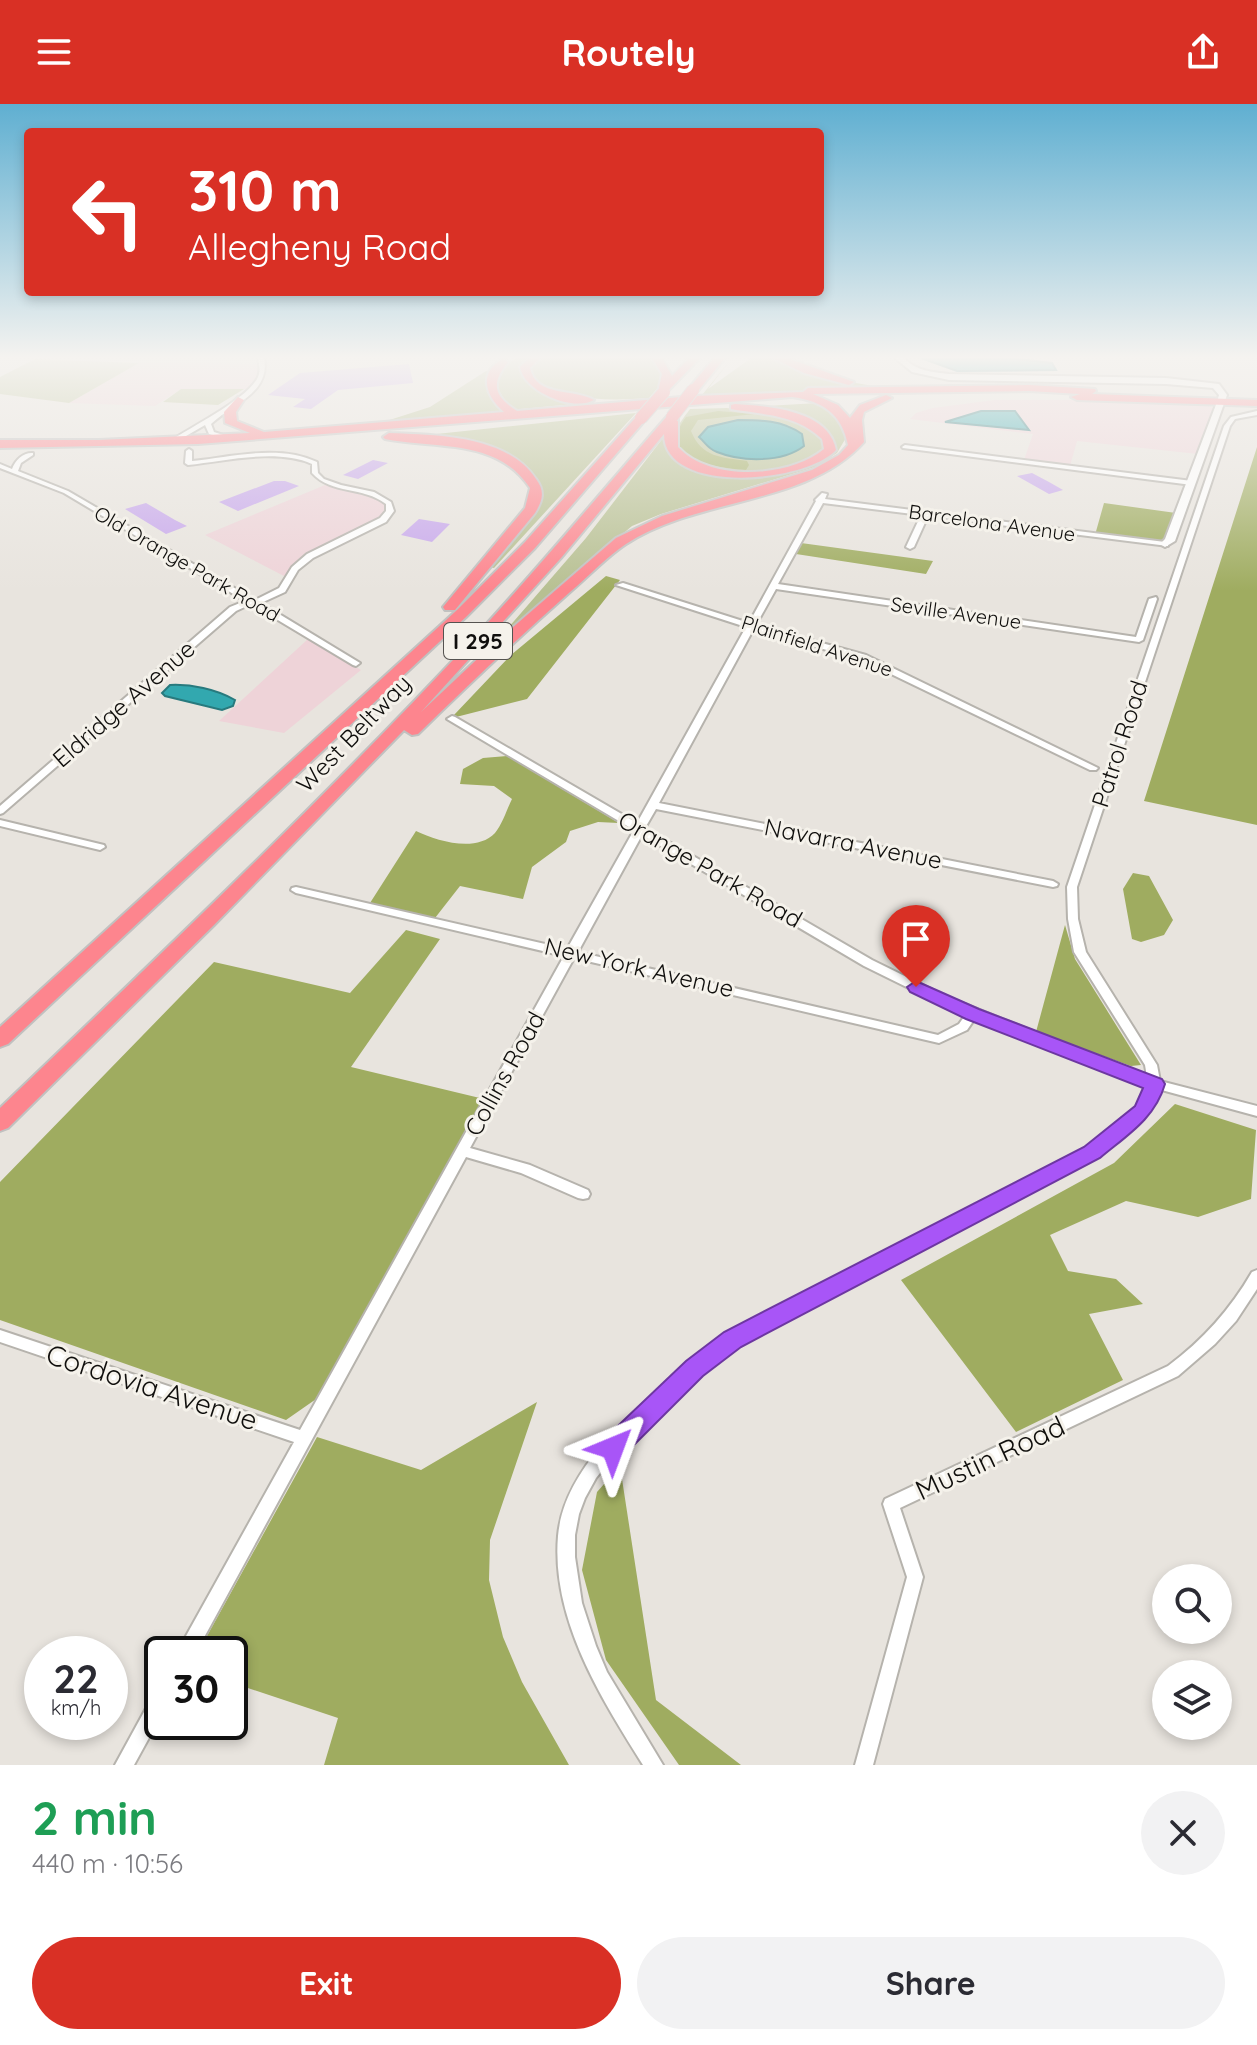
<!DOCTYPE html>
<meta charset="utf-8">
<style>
body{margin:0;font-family:Quicksand,sans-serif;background:#f2f2f3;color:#2b2b33;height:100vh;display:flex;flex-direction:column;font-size:30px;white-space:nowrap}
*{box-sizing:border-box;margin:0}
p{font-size:26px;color:#7c7c81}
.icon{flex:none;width:44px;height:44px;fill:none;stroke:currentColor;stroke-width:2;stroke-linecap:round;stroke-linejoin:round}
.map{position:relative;height:1661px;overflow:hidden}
.drawer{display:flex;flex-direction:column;background:#fff;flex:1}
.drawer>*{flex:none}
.guide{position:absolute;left:24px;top:24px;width:800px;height:168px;border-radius:8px;box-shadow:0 4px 12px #0003;background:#d93025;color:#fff;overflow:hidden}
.tools{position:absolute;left:1152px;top:1460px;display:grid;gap:16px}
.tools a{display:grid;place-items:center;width:80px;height:80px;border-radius:50%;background:#fff;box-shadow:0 4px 12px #0003;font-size:40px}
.speed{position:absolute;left:24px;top:1532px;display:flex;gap:16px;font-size:40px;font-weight:700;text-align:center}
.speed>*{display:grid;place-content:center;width:104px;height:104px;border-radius:50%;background:#fff;box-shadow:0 4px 12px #0003;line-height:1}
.speed small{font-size:20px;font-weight:400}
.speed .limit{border:4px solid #111;border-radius:12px;background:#fff;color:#111}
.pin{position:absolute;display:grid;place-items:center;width:68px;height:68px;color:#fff;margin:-82px -34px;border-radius:50% 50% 50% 0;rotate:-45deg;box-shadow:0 0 8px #0007}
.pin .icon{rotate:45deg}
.me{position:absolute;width:88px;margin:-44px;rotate:44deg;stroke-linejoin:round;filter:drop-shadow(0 0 6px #0008)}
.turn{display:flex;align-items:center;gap:28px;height:168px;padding:0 32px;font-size:36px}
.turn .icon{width:104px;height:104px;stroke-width:2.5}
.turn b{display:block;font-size:56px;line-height:68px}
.round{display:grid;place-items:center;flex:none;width:84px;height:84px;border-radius:42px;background:#f2f2f3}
.head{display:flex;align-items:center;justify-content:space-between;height:136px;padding:0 32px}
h1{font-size:48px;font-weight:800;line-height:60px;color:#1e9e55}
.primary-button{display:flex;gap:16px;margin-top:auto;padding:16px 32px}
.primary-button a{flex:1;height:92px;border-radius:48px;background:#d93025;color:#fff;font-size:32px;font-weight:800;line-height:92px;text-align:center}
.primary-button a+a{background:#f2f2f3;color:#2b2b33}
header{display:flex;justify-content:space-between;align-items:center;height:104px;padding:0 32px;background:#d93025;color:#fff;font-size:36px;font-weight:800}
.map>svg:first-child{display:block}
</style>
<header><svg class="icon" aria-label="menu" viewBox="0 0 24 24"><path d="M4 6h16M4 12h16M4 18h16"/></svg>Routely<svg class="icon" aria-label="share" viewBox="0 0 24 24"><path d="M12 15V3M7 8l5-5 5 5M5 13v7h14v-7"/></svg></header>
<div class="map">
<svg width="1257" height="1661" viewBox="0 0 1257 1661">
<rect width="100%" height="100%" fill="#e8e4de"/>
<path fill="#eed3d8" d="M139,259l121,1 -2,12 -10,13h-67l-26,17 -86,-3z
M995,296h102l105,3 11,5 -15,46 -121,-13 -7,25 -46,-6 9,-26 -123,-15 6,-6 17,-5z
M325,381l54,13 6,5v6l-6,10 -51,24 -26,15 -18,18 -79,-41z
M308,535l53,31 -77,63 -65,-12z"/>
<path fill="#b7c092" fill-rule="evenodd" d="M516,254h16l-11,11 1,5 16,15 58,13 -86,8 -15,-27 9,-17z
M539,254h115l10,13 -3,13 -12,14c-42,3 -81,3 -118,-19l-1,-13z
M732,254l-24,31 43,-31h22l44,18 67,12 -182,7z
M35,255l104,4 -70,40 -69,-9v-17z
M486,267l5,1 -2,15 14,25 -126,12 53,-17z
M181,285h63l-26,16 -55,-3z
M818,299l27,21 2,12 -10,17 -22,14 -154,47 -29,12 -131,110 85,-98 77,-100c12,7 29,24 45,31 26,11 95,5 119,-11l7,-13 -11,-16 -75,-22z
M727,304l69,11 29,19 -1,15c-13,5 -27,13 -40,16 -22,7 -103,1 -109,-27 -2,-13 8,-23 15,-33zM761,316l29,6 -29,31c-19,2 -45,0 -57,-16z
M636,309l-142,155 -5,-1 43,-56 5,-30 -21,-20 -99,-25z"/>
<path fill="#9fac60" d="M718,307l37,3 -57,6 -7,11c11,27 30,26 56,30l2,4 -3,5c-29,-2 -92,-10 -60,-53z
M1257,343v378l-113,-24z
M1104,399l72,10 -9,25 -5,3 -67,-6z
M801,439l132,18 -7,13 -130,-20z
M606,472l14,4 -93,119 -71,18 -2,-2 57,-60z
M507,652l112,67 -21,-1 -28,9 -4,11 -34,25 -9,32 -63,-13 -25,32 -65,-15 46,-72c21,10 60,22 79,2 7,-8 12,-24 17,-34l-18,-13 -34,-2 3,-15 20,-11z
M1133,769l16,3 24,44 -9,15 -23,7 -9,-3 -9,-50z
M1065,821l10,34 66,106 -10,1 -95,-34z
M406,826l34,9 -89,128 133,32 -165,298 -33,23 -286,-100v-138l214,-220 136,31z
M1175,1000l81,26 -5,69 -53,18 -72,-16 -76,34 18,36 48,8 27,25 -54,10 34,66 -107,52 -115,-152 213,-117z
M537,1298l-47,138 -1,40 14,57 19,45 47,83h-245l14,-47 -108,-36v-28h-33l120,-217 104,33z
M620,1362l36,234 85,65h-62l-73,-105 -24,-90 15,-78z"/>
<path fill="#32a8af" stroke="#287a7e" stroke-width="2" d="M921,254h89l42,5 4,7 -99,1z
M981,307h34l14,19 -84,-8z
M738,316c23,0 44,0 64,14l2,12c-22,17 -62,16 -87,6 -10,-4 -11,-9 -18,-15l9,-10z
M170,581c21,-1 46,4 65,15l-2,6 -11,4 -57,-14 -3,-3z"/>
<path fill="#c7a7ec" d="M409,260l4,19 -75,7 -27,19 -18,-2 12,-8 -37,-4 32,-22z
M373,356l15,3 -30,16 -15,-4z
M1032,369l17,9 14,8 -14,4 -32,-18z
M274,377h11l14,5 -61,25 -19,-9z
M146,399l29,17 12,6 -21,8 -41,-25z
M419,415l31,5 -18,18 -31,-7z"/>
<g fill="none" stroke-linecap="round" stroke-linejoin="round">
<g stroke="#b6b3ad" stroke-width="4">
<path id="street" d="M258,254h6c7,35 -32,46 -53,66l3,8 15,5v2l-20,-5 -4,-9 -31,18h-4v-2c21,-14 78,-42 88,-64 3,-7 1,-12 0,-19z
M1257,307v4l-22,4 -5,7 -153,461 1,32 8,33 71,113 3,16 97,25v10l-99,-27c-9,31 -37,49 -61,67l-360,188 -84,71 -40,42 -17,21 -11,20 -6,16 -4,21v22l7,46 14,43 11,26 56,93h-20c-42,-67 -92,-146 -85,-229 6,-67 72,-122 120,-162 16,-13 31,-27 48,-38 12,-7 25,-13 38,-19 27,-14 54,-28 81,-42 81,-42 161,-84 242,-125 22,-17 55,-35 59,-64l-170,-69 -9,13 -28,13 -365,-85 -104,190 60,17 58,25 2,4 -2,4 -5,1 -5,-1 -57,-25 -55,-16 -271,497h-19l118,-212 -294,-100v-12l300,100 264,-474 -268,-63 -5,-3 1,-2 4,-1 271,62 67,-119 -187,-111 5,-3 3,1 182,106 109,-196 -130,-42 7,-2 126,40 67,-122 -1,-1 7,-7 5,1 -2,5 340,43h3v4l-240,-30 -14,31 -4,2 -4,-2 15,-32 -98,-12 -45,81 358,53 13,-38 7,-2 1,2 -14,41 -4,2 -363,-53 -20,36 110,30 232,113 -2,2h-6l-230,-111 -107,-29 -94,173 394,78 5,3 -1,2 -4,1 -397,-78 -11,19 227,132 73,36 202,81 -2,-12 -71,-113 -6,-33 -1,-32 157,-461 7,-9zM642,731l222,131 73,36 29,12 -7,10 -21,11 -360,-83z
M905,341l287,36 3,2 -3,2 -289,-37 -1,-1z
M189,345l3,2v10c40,-4 87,-17 125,1l1,11 6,6 17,6 33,7 17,10 3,9 -8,11 -73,36 -15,12 -13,22 -24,11 99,60 -4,3 -3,-1 -102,-61 -15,7 -233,202 -3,1v-8l230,-199 15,-6 -181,-108 -64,-25v-4l12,5c3,-9 12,-17 21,-16v2l-12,8 -3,8 50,20 187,109 24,-12 13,-21 15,-13 73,-36 6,-7v-7c-23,-18 -54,-9 -74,-31v-9c-35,-16 -87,-3 -124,1l-3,-2 1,-12z
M0,716l104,25 1,2 -5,3 -100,-24z
M1257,1166v19l-21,32 -21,23 -37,32 -278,132 23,69 -50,188h-18l52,-188 -24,-73 2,-5 283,-133c35,-26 62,-56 84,-94z
M162,1583v27l-28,51h-19l41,-75z"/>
</g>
<g stroke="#b6b3ad" stroke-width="4">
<path id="secondary" d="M895,254h9c12,13 28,14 45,16l217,4 53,6 8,11 -52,146 -10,6 -5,-3 5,-5 52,-137 2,-7 -6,-7 -47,-4 -217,-4 -37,-8z"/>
</g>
<g stroke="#c1c1c0" stroke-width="4">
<path id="highway" d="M529,254h11l-10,10c6,30 44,20 64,32 -20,12 -70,-8 -74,-33z
M652,254h10l10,18 17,-18h11l-36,37 -6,-3 4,-18z
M714,254h11l-28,34h-8v-4z
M773,254h14l67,24 -5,3 -45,-12z
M503,255l5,3c-17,21 -15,34 9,49l176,-15 110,-4 5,-4 221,-3 66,4 1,2 -4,3 165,6v6l-180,-6 -6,-3 9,-3 -51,-3 -216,3 25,11 12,13 10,-13 26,-10 6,3 -28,14 -2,8 2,22c-57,64 -167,55 -238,102 -20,13 -38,33 -56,48 -52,46 -102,93 -152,142l-6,1 -8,-5 -190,195 -206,203 -8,3v-23c159,-152 319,-304 469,-465 69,-74 133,-152 199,-228l10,2v30c32,35 111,31 146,2l-2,-10c-26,-25 -58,-24 -91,-30v-4l4,-1c33,2 94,6 101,46 -30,33 -172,46 -172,-16l-103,124 -140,154 68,-64 127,-110 46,-22 150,-46 27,-15 9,-10c-6,-31 -25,-44 -56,-48l-594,47 -198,4v-8h99l151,-7 -25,-10 -1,-11 14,-15 6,3 -8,12 1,9 27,11 240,-20c-19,-16 -26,-40 -1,-53z
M637,312l10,2 -112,130 -69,69 -458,427 -8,3v-20l456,-416 69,-69z
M389,329c47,2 118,2 147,46 9,12 7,21 -1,34l-80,97h-10l-2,-3 82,-99 5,-20c-33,-50 -94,-39 -145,-49l-2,-2z"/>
</g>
<use href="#street" fill="#fff" fill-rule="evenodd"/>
<use href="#secondary" fill="#fff" fill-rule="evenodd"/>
<use href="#highway" fill="#fd858e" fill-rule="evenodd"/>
<g stroke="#c1c1c0" stroke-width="14" stroke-linecap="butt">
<path id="highway-bridge" d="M672,313l21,-27
M641,314l23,-26"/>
</g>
<use href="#highway-bridge" stroke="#fd858e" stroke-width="12"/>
</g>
<linearGradient id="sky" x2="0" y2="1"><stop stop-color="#5fafd1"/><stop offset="0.52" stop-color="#f5f3f0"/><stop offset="1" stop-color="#f5f3f0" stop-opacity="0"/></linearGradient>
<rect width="1257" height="487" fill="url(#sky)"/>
<path fill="#a855f7" stroke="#6d37a1" stroke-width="2" d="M916,877l63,28 183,70 3,5c-10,35 -39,52 -65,74l-359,189 -38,29 -80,80 -10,4 -9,-4 -4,-8 4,-9 82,-78 38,-29 360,-185 51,-41 8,-18 -177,-69 -56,-27 -3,-5z"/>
<g text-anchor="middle" stroke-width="6" stroke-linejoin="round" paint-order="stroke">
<g font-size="20" fill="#100f0d" stroke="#f5f2eb">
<text transform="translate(992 419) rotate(8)" y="7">Barcelona Avenue</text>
<text transform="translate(187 460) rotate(30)" y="7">Old Orange Park Road</text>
<text transform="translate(956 509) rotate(8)" y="7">Seville Avenue</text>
<text transform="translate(817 542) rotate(18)" y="7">Plainfield Avenue</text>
</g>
<rect fill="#f5f2eb" stroke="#555350" stroke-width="2" x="444" y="519" width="68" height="36" rx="6"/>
<g font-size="22" font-weight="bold" fill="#100f0d">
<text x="478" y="545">I 295</text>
</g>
<g font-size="24" fill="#100f0d" stroke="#f5f2eb">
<text transform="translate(124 600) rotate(-41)" y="8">Eldridge Avenue</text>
<text transform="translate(354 630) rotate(-46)" y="8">West Beltway</text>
<text transform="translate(1120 640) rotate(-72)" y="8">Patrol Road</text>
<text transform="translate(853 740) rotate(11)" y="8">Navarra Avenue</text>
<text transform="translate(710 766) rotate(30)" y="8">Orange Park Road</text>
<text transform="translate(639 864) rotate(13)" y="8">New York Avenue</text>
<text transform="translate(505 970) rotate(-61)" y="8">Collins Road</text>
</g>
<g font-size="28" fill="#100f0d" stroke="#f5f2eb">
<text transform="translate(152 1283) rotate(18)" y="10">Cordovia Avenue</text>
<text transform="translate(990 1354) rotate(-25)" y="10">Mustin Road</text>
</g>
</g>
</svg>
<div class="tools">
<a><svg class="icon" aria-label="search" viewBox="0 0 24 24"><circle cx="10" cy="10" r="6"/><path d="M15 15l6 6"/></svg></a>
<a><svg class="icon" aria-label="layers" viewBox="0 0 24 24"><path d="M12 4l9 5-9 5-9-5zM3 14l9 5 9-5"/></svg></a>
</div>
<div class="speed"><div>22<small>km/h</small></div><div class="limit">30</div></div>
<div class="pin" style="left:916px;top:883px;background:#d93025"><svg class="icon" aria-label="arrive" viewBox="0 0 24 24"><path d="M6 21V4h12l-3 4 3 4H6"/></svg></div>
<svg class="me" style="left:613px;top:1344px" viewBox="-20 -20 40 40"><path d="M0-17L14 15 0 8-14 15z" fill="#a855f7" stroke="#fff" stroke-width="4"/></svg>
<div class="guide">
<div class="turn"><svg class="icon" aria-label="left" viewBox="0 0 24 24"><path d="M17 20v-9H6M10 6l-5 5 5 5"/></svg><div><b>310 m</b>Allegheny Road</div></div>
</div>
</div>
<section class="drawer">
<div class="head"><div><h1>2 min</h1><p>440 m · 10:56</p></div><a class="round"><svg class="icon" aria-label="close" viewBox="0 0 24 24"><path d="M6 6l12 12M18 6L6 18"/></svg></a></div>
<div class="primary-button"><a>Exit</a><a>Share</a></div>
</section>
